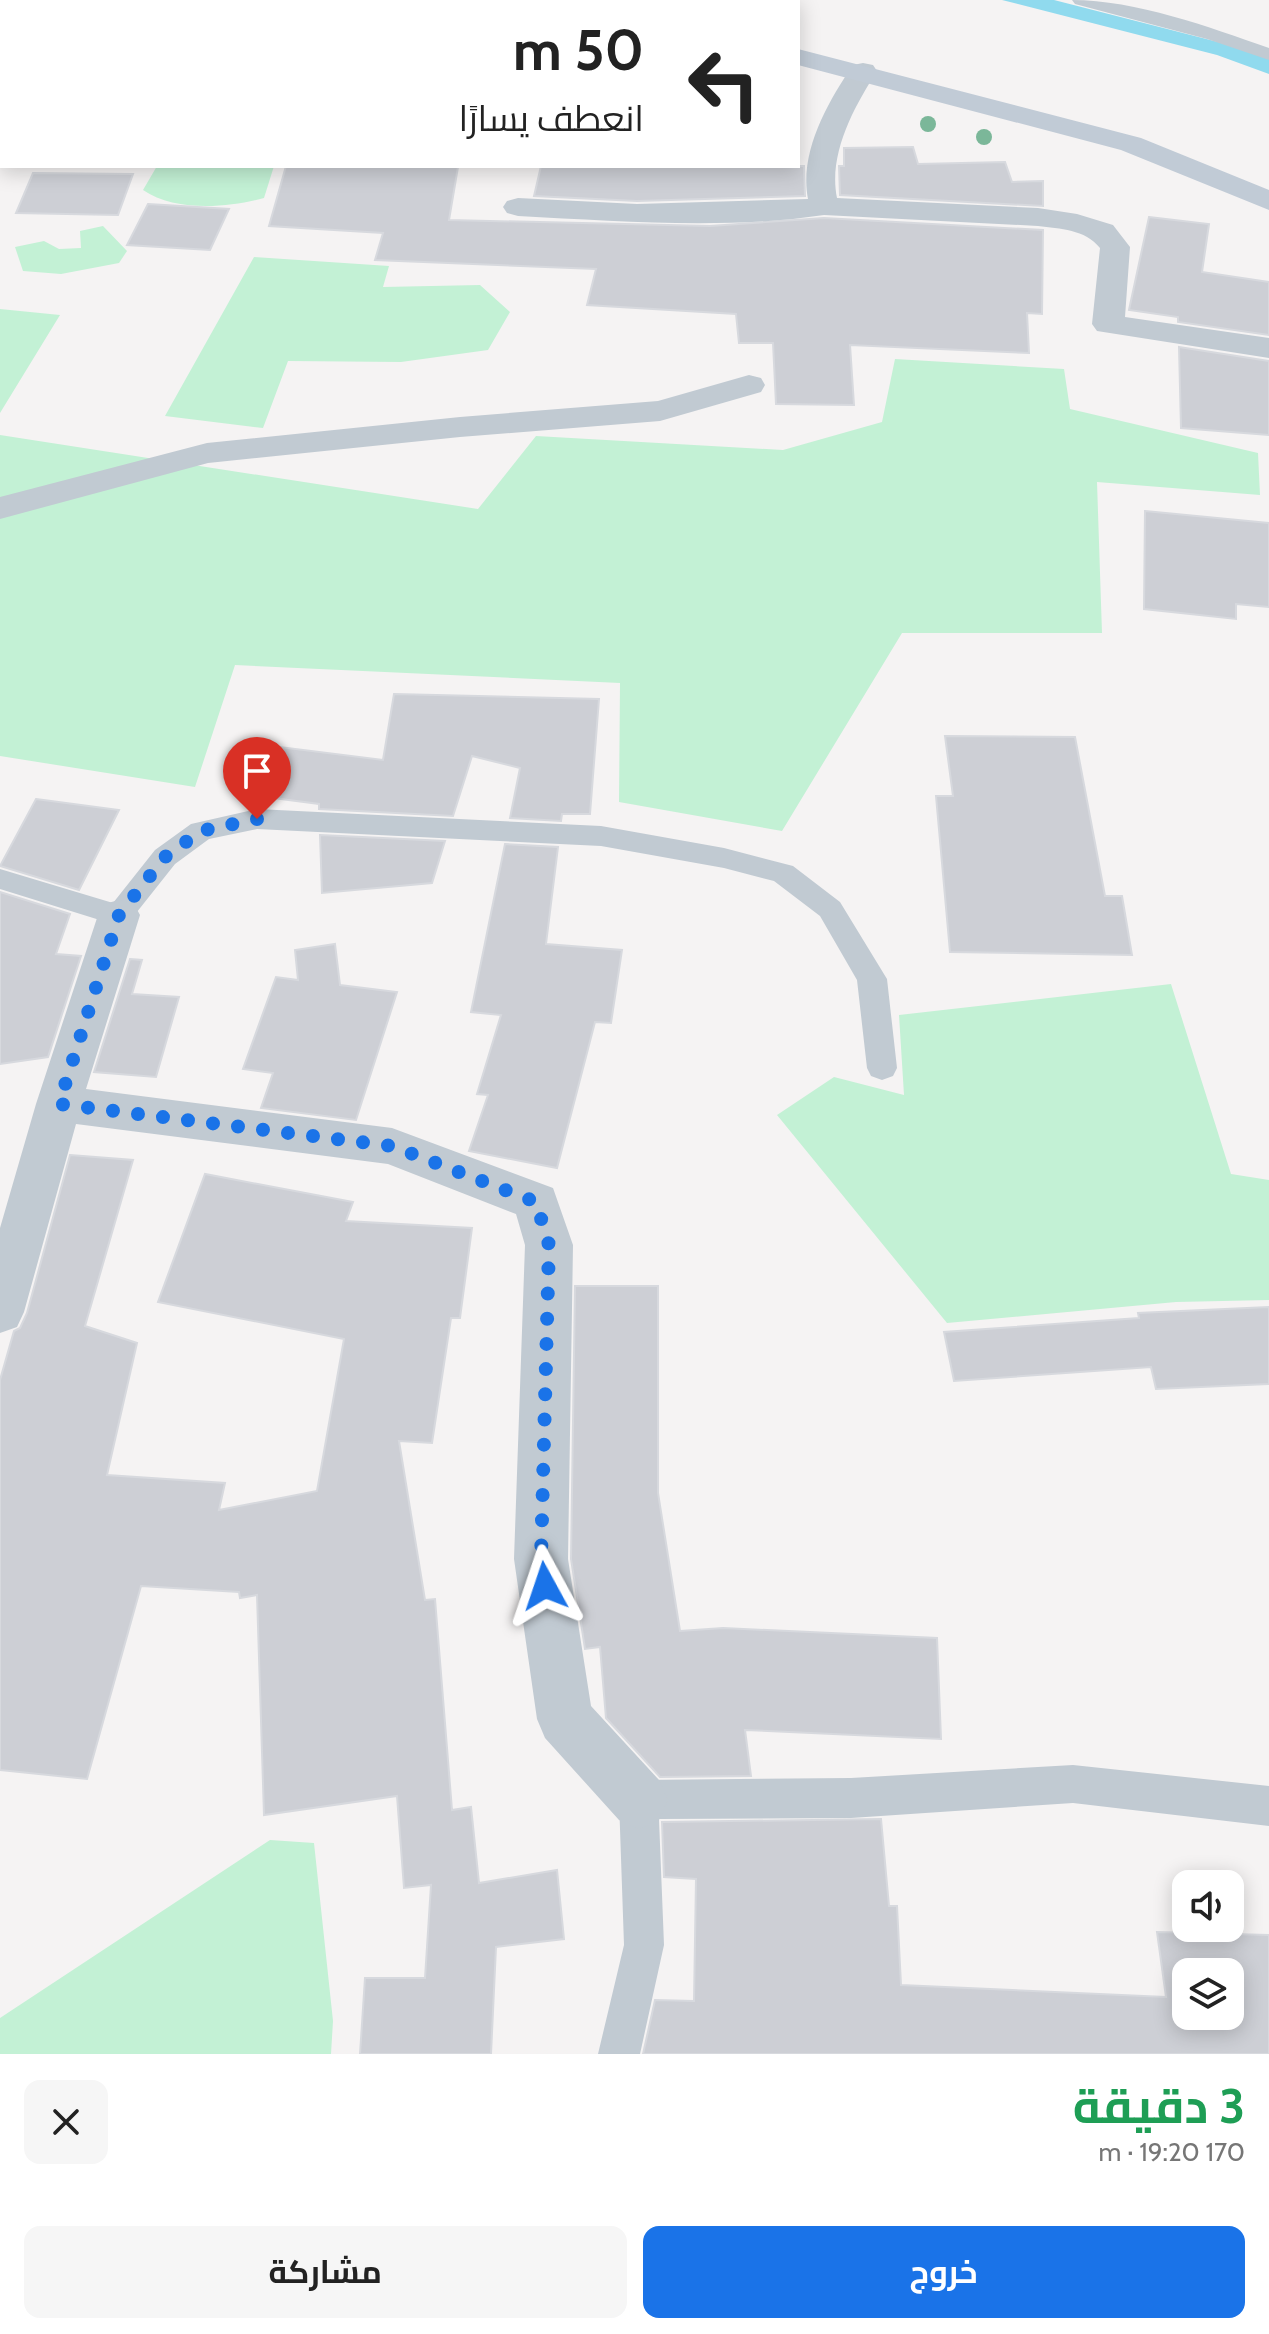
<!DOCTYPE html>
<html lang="ar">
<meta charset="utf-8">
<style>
body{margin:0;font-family:Cabin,Cairo,sans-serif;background:#f6f6f6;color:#222;direction:rtl;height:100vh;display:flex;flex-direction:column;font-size:30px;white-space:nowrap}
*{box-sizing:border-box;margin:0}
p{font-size:26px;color:#767676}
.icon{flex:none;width:44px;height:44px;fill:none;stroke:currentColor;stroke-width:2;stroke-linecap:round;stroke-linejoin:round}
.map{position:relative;height:2054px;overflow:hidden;direction:ltr}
.panel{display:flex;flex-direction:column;background:#fff;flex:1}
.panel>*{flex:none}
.banner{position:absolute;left:0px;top:0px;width:800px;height:168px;box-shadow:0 4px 20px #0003;direction:rtl;background:#fff;color:#222;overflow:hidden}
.controls{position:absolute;left:1172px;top:1870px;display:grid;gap:16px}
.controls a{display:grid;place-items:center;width:72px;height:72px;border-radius:16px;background:#fff;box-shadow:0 4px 20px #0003;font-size:40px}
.pin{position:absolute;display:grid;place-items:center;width:68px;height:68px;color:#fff;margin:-82px -34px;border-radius:50% 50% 50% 0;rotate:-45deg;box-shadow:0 0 8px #0007}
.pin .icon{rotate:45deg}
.me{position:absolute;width:88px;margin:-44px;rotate:355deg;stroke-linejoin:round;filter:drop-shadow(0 0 6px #0008)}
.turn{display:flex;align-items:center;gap:28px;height:168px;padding:0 24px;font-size:36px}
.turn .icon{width:104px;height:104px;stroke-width:2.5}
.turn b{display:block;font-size:56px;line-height:68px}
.round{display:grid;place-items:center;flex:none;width:84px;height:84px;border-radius:16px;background:#f6f6f6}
.head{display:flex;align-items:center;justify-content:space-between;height:136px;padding:0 24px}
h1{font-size:48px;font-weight:700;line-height:60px;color:#1e9e55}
.action{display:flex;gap:16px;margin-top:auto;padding:16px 24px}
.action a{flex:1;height:92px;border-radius:16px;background:#1a73e8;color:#fff;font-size:32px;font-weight:700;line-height:92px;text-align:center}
.action a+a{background:#f6f6f6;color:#222}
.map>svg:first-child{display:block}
</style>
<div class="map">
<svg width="1269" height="2054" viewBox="0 0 1269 2054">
<rect width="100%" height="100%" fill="#f5f3f3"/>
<path fill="#c3f1d5" d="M157,166h117l-10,32c-36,10 -89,14 -121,-8z
M103,226l24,25 -8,12 -58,11 -38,-3 -8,-24 29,-6 15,8 22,-1 -1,-17z
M254,257l135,9 -6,21 97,-2 30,27 -22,38 -87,12 -113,-1 -25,67 -98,-12z
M0,309l60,6 -60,98z
M895,359l169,10 6,40 188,44 2,42 -163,-13 5,151h-200l-120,198 -163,-29 1,-119 -385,-18 -40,122 -195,-31v-321l478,74 58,-73 247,14 99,-28z
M1171,984l60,190 38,6v120l-93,2 -229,21 -170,-208 57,-38 70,18 -5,-80z
M270,1840l44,3 19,178 -2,33h-331v-36z"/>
<path fill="#90daee" d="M1002,0h52l168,43 47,16v15l-52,-19z"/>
<path fill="#cdcfd5" stroke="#d7d9de" stroke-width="2" fill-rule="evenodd" d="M913,147l5,17 87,-2 7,20 31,-1v25l-203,-11 -1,-29h5v-18z
M286,166l172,1 -9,53 261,6 114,-8 219,12 -1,84 -15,-1 2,40 -179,-8 4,60 -78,-1 -3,-61h-34l-3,-29 -149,-9 9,-36 -221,-9 8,-27 -114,-7z
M541,166h263l1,30 -168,5 -103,-5z
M33,173l100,1 -15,41 -102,-2z
M148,204l81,5 -19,41 -83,-5z
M1149,217l60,7 -7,48 67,10v53l-91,-13v-5l-49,-7z
M1179,347l90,14v74l-88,-7z
M1145,511l124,12v84l-33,-3v15l-92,-10z
M394,694l205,5 -9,115h-28l-1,7 -51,-3 10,-50 -48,-12 -19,60 -134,-7v-5l-85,-11 22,-49 127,16z
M945,736l130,1 30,159h17l10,59 -182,-3 -14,-156h17z
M36,799l83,11 -40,80 -79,-24z
M320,835l125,6 -13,42 -110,10z
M505,844l53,3 -12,97 76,6 -11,73 -16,-1 -38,146 -88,-17 19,-56 -11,-1 24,-79 -30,-3z
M0,892l70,22 -14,40 25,2 -33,101 -48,7z
M335,944l5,41 57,7 -41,128 -95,-12 12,-35 -30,-4 33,-92 22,3 -3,-30z
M130,959l12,1 -10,34 47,3 -23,80 -62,-5z
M70,1155l63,5 -48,166 52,17 -30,132 118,8 -6,27 98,-19 27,-152 -186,-37 47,-128 148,28 -7,19 126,7 -12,90h-9l-19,125 -33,-2 26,159 10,-1 17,211 19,-3 8,76 78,-13 7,69 -68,8 -5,107h-131l5,-76h60l6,-93 -27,3 -7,-92 -133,19 -7,-220 -17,3 -1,-6 -98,-6 -54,193 -87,-9v-390l14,-49 6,-3 7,-15z
M575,1286h83v207l22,138 43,-3 214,10 4,101 -196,-9 6,46 -91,1 -54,-59 -6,-71 -15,2 -14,-90z
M1269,1307v77l-113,5 -5,-22 -197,14 -10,-49 195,-14 -1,-5z
M881,1819l8,87h8l4,79 265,12 -9,-65 112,3v119h-626l12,-54 39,1 2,-122 -32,-2 -2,-55zM1186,1972h44v44h-44z"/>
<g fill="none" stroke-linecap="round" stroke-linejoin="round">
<path fill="#c1cad2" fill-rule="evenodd" d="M1072,0c64,0 137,27 197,48v12l-62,-21 -132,-35z
M0,147l2,1v12l-2,-1z
M257,809l344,17 123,22 69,18 47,36 47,77 10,89 -4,8 -11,4 -11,-4 -4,-8 -10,-88 -37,-64 -46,-35 -50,-13 -123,-22 -344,-17 -48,10 -34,25 -46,58 -10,4 -119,-37v-20l113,34 42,-53 36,-26z
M1073,1765l196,21v40l-196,-23 -222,15 -192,1 5,126 -24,109h-42l26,-109 -5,-145 6,-14 14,-6 212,-2z"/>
<path fill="#c1cad2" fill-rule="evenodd" d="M863,63l10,2 4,6c-23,36 -49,83 -40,127l201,10 39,6 36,11 17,22 -5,70 144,21v20l-172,-27 -5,-7 8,-76c-15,-19 -40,-19 -62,-22l-214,-11c-100,15 -205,6 -306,1l-11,-3 -4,-6 4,-6 11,-3 119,6 171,-5c-9,-46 19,-96 45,-134z
M749,375l12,3 4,7 -4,7 -101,29 -200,16 -252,26 -208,56v-22l207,-54 253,-26 198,-16z
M119,900l15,4 6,11 -54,174 306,39 161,60 20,57 -5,314 23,147 68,74 9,20 -9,20 -20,9 -20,-9 -74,-82 -8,-19 -23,-160 11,-314 -9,-31 -128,-50 -312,-40 -52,188 -7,15 -17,6v-105l36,-124 62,-189 6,-11z"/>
<path fill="#c1cbd6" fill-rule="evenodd" d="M439,0h44l1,2h-44z
M523,0h34l1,2h-34z
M798,49l343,89 128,52v20l-148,-60 -323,-85z"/>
</g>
<g fill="#7bb799">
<circle cx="928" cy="124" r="8"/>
<circle cx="984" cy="137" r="8"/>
</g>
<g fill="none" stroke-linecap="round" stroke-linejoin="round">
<path stroke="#1a73e8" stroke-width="14" stroke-dasharray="0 25.2" d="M257,819l-56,12 -36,26 -46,58 -60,189 333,42 144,56 13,43 -8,314 4,27"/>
</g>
</svg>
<div class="controls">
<a><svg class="icon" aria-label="sound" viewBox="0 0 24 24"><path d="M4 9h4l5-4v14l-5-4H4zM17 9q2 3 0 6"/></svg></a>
<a><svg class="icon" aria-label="layers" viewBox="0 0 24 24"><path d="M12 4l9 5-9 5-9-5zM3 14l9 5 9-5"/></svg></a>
</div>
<div class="pin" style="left:257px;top:819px;background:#d93025"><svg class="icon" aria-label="arrive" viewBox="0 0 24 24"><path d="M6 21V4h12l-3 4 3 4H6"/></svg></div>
<svg class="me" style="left:545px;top:1586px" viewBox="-20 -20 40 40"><path d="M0-17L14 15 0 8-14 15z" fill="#1a73e8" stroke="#fff" stroke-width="4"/></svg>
<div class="banner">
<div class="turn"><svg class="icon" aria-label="left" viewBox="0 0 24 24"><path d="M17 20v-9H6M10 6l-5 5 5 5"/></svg><div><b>50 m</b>انعطف يسارًا</div></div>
</div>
</div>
<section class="panel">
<div class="head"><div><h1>3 دقيقة</h1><p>170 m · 19:20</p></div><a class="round"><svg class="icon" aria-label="close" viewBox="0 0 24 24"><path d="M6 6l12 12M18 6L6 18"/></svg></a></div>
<div class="action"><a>خروج</a><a>مشاركة</a></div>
</section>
